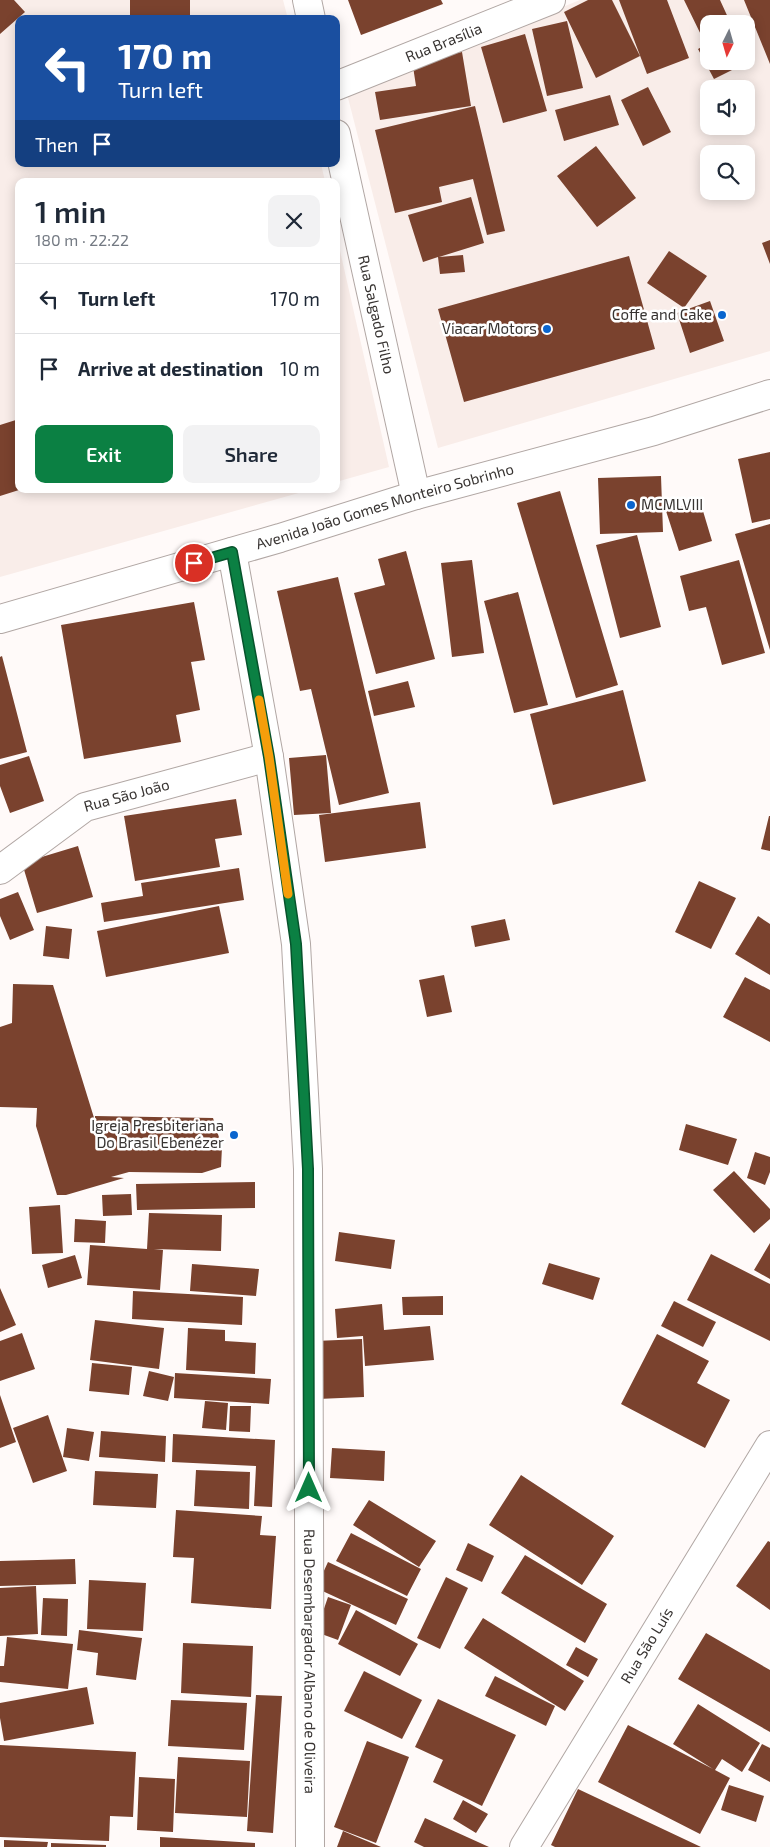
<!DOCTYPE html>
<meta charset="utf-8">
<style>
body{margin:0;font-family:"Exo 2",sans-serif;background:#f2f2f3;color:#1f2937;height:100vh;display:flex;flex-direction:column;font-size:19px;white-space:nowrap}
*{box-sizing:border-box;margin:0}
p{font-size:16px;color:#747a83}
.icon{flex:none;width:28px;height:28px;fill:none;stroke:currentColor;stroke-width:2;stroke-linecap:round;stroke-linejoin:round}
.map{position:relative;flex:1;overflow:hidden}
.side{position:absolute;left:15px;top:178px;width:325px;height:315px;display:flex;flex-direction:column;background:#fff;border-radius:10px;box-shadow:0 2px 12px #0003}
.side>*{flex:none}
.guide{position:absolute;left:15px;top:15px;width:325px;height:152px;border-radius:10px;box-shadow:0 2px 12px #0003;background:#1a4fa0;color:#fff;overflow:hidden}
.needle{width:32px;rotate:185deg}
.fabs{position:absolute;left:700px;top:15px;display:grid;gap:10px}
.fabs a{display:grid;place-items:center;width:55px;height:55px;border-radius:10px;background:#fff;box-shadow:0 2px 12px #0003;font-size:25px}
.pin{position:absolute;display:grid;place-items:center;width:42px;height:42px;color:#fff;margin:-21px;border:2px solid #fff;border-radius:50%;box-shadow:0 1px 5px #0007}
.me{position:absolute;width:55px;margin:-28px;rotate:0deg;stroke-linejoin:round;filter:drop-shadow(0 0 4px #0008)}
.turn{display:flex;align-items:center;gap:18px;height:105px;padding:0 20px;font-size:22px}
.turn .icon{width:65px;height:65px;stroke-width:2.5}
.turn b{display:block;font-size:35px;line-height:42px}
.then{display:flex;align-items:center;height:48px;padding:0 20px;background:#0003;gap:10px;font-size:19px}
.round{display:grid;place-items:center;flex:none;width:52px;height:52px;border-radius:10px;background:#f2f2f3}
.summary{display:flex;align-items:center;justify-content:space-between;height:85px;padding:0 20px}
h1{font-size:30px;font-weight:600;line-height:38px}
.action{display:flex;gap:10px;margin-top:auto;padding:10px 20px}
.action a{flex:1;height:58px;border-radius:10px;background:#0b8043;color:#fff;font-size:20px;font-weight:600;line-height:58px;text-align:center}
.action a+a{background:#f2f2f3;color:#1f2937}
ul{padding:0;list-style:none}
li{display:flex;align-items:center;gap:15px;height:70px;padding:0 20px;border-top:1px solid #e0e1e3}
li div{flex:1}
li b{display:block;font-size:19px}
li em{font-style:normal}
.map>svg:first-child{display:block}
</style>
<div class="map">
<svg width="770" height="1847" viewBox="0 0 770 1847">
<rect width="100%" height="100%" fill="#fffaf9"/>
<path fill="#f9ede9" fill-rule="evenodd" d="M0,0h283l5,19h-269v145h302l4,17h-306v308h294l-313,88z
M580,0h190v351l-332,97 -91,-354zM709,24h37v37h-37zM709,89h37v37h-37zM709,154h37v37h-37z
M336,233l53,234 -53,15z"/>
<path fill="#7a422e" d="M0,0h14l11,12 -25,22z
M130,0h60v19h-60z
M348,0h93l2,4 -82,31z
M588,0h24l28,56 -44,22 -32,-66z
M619,0h48l22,58 -42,16z
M684,0h36l11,24h-22v18l-4,1z
M744,0h26v64z
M567,21l16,67 -36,8 -15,-67z
M525,34l22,77 -44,12 -22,-76z
M709,43v18h31l2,4 -28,14 -16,-30z
M462,52l9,54 -91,14 -5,-28 41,-6 -4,-26z
M648,87l23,45 -28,14 -22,-46z
M610,95l9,30 -55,16 -9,-31z
M475,106l30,125 -18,4 -14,-56 -34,8 3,15 -47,11 -20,-83z
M596,146l40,52 -39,29 -40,-51z
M471,197l13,46 -45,14 24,-2 2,17 -25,2 -2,-17 -15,5 -15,-47z
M770,240v24l-8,-21z
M669,251l38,25 -23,32 -37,-25z
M629,256l26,93 -191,53 -26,-93z
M710,301l14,40 -34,12 -13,-40z
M19,419v71l-19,6v-71z
M770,452v67l-18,4 -14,-64z
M661,476l2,56 -63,2 -2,-56z
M560,491l58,194 -42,13 -59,-195z
M700,501l12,40 -33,10 -13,-40z
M770,524v126l-35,-116z
M637,535l24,92 -41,11 -24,-93z
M406,551l29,108 -59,15 -22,-81 31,-8 -7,-26z
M472,560l12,93 -32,4 -11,-94z
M739,560l26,93 -43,12 -16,-58 -17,4 -9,-35z
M338,577l51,216 -50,12 -28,-116 -11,2 -23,-100z
M518,592l30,113 -34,8 -30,-112z
M194,602l11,58 -14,2 9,48 -24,5 5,27 -97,17 -23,-134z
M2,656l25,96 -27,7v-102z
M408,681l7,26 -41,9 -6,-25z
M623,690l23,91 -93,24 -23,-91z
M326,755l5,58 -37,2 -5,-57z
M29,756l15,45 -34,12 -10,-27v-21z
M236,799l6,36 -27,4 5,28 -85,14 -11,-65z
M420,802l6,46 -101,14 -6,-47z
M769,816h1v35l-9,-2z
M78,846l15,51 -56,16 -15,-50z
M239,868l5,32 -140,22 -3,-19 42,-7 -2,-13z
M699,881l37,17 -25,51 -36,-17z
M18,892l16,38 -24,10 -10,-24v-17z
M219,906l10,47 -123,24 -9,-46z
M758,916l12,8v51l-35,-21z
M505,919l5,21 -35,7 -4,-21z
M46,926l26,3 -3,30 -26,-3z
M444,975l8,37 -25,5 -8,-37z
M745,977l25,13v52l-47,-25z
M13,984l40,1 42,136v-5l118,2 9,29 -1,20 -19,6 -73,-1 -18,5 13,1 -58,17h-9l-21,-69 1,-18 -37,-1v-80l12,-4z
M686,1124l51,15 -9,26 -49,-15z
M755,1152l15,5v15l-5,13 -18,-7z
M734,1171l36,38v10l-16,14 -41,-43z
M255,1182v26l-118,2 -1,-26z
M131,1194l1,21 -29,1 -1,-21z
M60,1205l3,48 -31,1 -3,-47z
M149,1213l73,2 -1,36 -67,-2 9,1 -3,40 -73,-5 3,-40 57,4z
M75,1219l31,2 -1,22 -31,-1z
M339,1232l56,8 -4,29 -56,-8z
M770,1243v36l-16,-9z
M711,1254l59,30v57l-83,-41z
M75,1255l7,23 -34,10 -6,-23z
M549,1263l51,15 -7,22 -51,-16z
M192,1264l67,5 -3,27 -66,-5z
M0,1288l16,37 -16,7z
M133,1291l110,6 -1,28 -110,-6z
M443,1296v19h-40l-1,-18z
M674,1301l42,21 -13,25 -42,-21z
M382,1304l2,26 46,-4 4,34 -69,6 -2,-30 -26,2 -2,-29z
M95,1320l69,8 -5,41 -69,-9z
M188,1328l37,2v11l31,2 -1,31 -69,-4z
M22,1333l13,36 -35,12v-40z
M657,1334l52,27 -12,22 33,17 -25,48 -84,-44z
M362,1339l2,58 -46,2 -3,-58z
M92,1363l40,4 -3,28 -40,-4z
M149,1371l25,6 -6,24 -25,-5z
M175,1373l96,6 -2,25 -95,-6z
M0,1395l16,47 -16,6z
M205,1401l23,2 -2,27 -24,-2z
M230,1406h21l-1,26 -21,-1z
M48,1415l19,56 -34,12 -20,-55z
M67,1428l27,4 -5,29 -26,-4z
M101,1431l65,5 -1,26 -66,-5z
M173,1434l102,6 -3,67 -18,-1 2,-40 -84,-4z
M332,1448l53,3 -1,30 -54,-3z
M196,1470l54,2 -1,37 -55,-3z
M95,1471l63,3 -2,34 -63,-3z
M521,1475l93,61 -32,49 -93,-60z
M369,1500l67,41 -17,26 -66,-42z
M176,1510l86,6 -2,19 16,1 -5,73 -80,-6 3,-45 -21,-1z
M351,1533l70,36 -14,27 -71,-35z
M768,1541l2,1v68l-34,-24z
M468,1543l26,13 -12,26 -26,-12z
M525,1555l82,49 -22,39 -84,-50z
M75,1559l1,25 -76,2v-25z
M328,1562l80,37 -12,26 -80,-37z
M446,1577l22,11 -28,61 -23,-11z
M89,1580l57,3 -3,48 -56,-2z
M36,1586l2,48 -38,2v-48z
M328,1597l23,8 -13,35 -22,-8z
M43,1598l25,1 -1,37 -26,-1z
M356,1610l62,34 -18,32 -62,-32z
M483,1618l101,63 -19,30 -101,-63z
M79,1630l63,8 -6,42 -40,-5 2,-22 -21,-3z
M706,1633l64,37v62l-92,-53z
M7,1637l66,7 -5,45 -68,-7v-16h4z
M183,1643l70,3 -2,51 -70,-4z
M576,1647l22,12 -10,18 -22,-12z
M364,1671l58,29 -20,39 -58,-28z
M495,1676l60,30 -9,20 -61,-30z
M87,1687l7,37 -90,17 -4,-23v-15z
M256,1695l26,1 -9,137 -26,-2z
M438,1699l78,36 -34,71 -49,-24 10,-22 -28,-13z
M171,1700l76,3 -3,47 -76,-4z
M698,1704l62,39 -18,29 -20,-13 -7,11 15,8 -30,56 -102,-52 30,-57 85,44 -40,-25z
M367,1741l42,16 -33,86 -42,-16z
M762,1744l8,4v34l-22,-12z
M0,1745l136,7 -3,65 -23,-1 -1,25 -109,-4z
M178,1757l72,4 -3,56 -72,-4z
M139,1777l36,2 -2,53 -36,-2z
M729,1785l35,11 -8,26 -35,-12z
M578,1789l123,58h-146l-4,-2z
M463,1800l25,14 -12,19 -23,-14z
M425,1818l64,29h-65l-10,-5z
M343,1831l38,16h-44z
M160,1837l95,6v4h-95z
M4,1840l44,2 -1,5h-43z
M51,1843l55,2v2h-55z"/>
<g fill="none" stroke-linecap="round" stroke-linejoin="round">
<g stroke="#b1a7a4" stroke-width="30">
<g id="minor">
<path d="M307,0l4,19"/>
<path id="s1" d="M336,86l215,-86"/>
<path id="s2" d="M336,134l80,361"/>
<path id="s3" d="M232,552l37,205 27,187 12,225 2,678"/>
<path id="s4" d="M0,870l85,-63 184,-50"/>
<path id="s5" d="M524,1847l246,-402"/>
</g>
</g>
<g stroke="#b1a7a4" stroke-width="30">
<g id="secondary">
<path id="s6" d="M0,619l280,-81 136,-43 238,-64 116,-37"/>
</g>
</g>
<use href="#minor" stroke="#fff" stroke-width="28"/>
<use href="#secondary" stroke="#fff" stroke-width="28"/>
</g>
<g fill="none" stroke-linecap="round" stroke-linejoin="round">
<g stroke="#07532c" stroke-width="12">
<path id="route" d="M194,563l38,-11 37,205 27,187 12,225 1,319"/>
</g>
<use href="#route" stroke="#0b8043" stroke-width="9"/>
<path stroke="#f59e0b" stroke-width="9" d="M259,700l10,57 19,137"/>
</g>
<g fill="#0a65ce" stroke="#fff" stroke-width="2">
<circle cx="722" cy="315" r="5"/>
<circle cx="547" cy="329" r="5"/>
<circle cx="631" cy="505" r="5"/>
<circle cx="234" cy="1135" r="5"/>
</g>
<g text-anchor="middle" stroke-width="5" stroke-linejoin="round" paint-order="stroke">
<g font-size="15" fill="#383432" stroke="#fff">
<text dy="5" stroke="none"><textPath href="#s1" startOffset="116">Rua Brasília</textPath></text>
<text dy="5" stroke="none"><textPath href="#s2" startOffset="185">Rua Salgado Filho</textPath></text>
<text dy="5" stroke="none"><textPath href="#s6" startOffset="401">Avenida João Gomes Monteiro Sobrinho</textPath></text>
<text dy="5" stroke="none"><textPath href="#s4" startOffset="149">Rua São João</textPath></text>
<text dy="5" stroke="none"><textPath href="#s5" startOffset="236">Rua São Luís</textPath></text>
<text dy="5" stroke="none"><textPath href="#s3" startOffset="1115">Rua Desembargador Albano de Oliveira</textPath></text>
</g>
<g font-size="15" fill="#383432" stroke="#fff" text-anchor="end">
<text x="712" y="320">Coffe and Cake</text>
<text x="537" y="334">Viacar Motors</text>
<text x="641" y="510" text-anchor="start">MCMLVIII</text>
<text x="224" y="1131">Igreja Presbiteriana<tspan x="224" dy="17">Do Brasil Ebenézer</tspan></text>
</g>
</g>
</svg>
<div class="fabs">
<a><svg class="needle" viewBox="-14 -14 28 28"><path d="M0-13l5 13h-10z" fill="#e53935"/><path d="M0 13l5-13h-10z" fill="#747a83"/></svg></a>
<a><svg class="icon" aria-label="sound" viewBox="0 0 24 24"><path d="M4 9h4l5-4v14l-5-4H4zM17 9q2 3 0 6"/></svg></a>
<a><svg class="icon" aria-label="search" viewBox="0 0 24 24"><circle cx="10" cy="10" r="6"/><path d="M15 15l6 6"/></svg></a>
</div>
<div class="pin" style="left:194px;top:563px;background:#d93025"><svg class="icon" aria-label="arrive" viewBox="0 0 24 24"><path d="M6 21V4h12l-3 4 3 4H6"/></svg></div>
<svg class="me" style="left:309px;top:1488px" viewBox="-20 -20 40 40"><path d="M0-17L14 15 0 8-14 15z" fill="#0b8043" stroke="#fff" stroke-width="4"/></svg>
<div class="guide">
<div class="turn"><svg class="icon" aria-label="left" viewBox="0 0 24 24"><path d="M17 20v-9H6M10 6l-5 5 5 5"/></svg><div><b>170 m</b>Turn left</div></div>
<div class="then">Then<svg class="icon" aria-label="arrive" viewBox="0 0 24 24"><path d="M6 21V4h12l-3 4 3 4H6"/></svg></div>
</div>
<section class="side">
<div class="summary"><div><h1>1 min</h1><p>180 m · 22:22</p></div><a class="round"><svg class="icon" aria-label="close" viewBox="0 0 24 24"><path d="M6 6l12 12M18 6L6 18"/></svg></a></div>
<ul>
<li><svg class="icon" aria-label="left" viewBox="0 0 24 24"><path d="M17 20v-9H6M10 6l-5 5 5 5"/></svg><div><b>Turn left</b></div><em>170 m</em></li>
<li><svg class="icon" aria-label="arrive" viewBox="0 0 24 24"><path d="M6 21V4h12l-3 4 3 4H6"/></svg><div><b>Arrive at destination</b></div><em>10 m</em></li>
</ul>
<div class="action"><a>Exit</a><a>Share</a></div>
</section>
</div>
